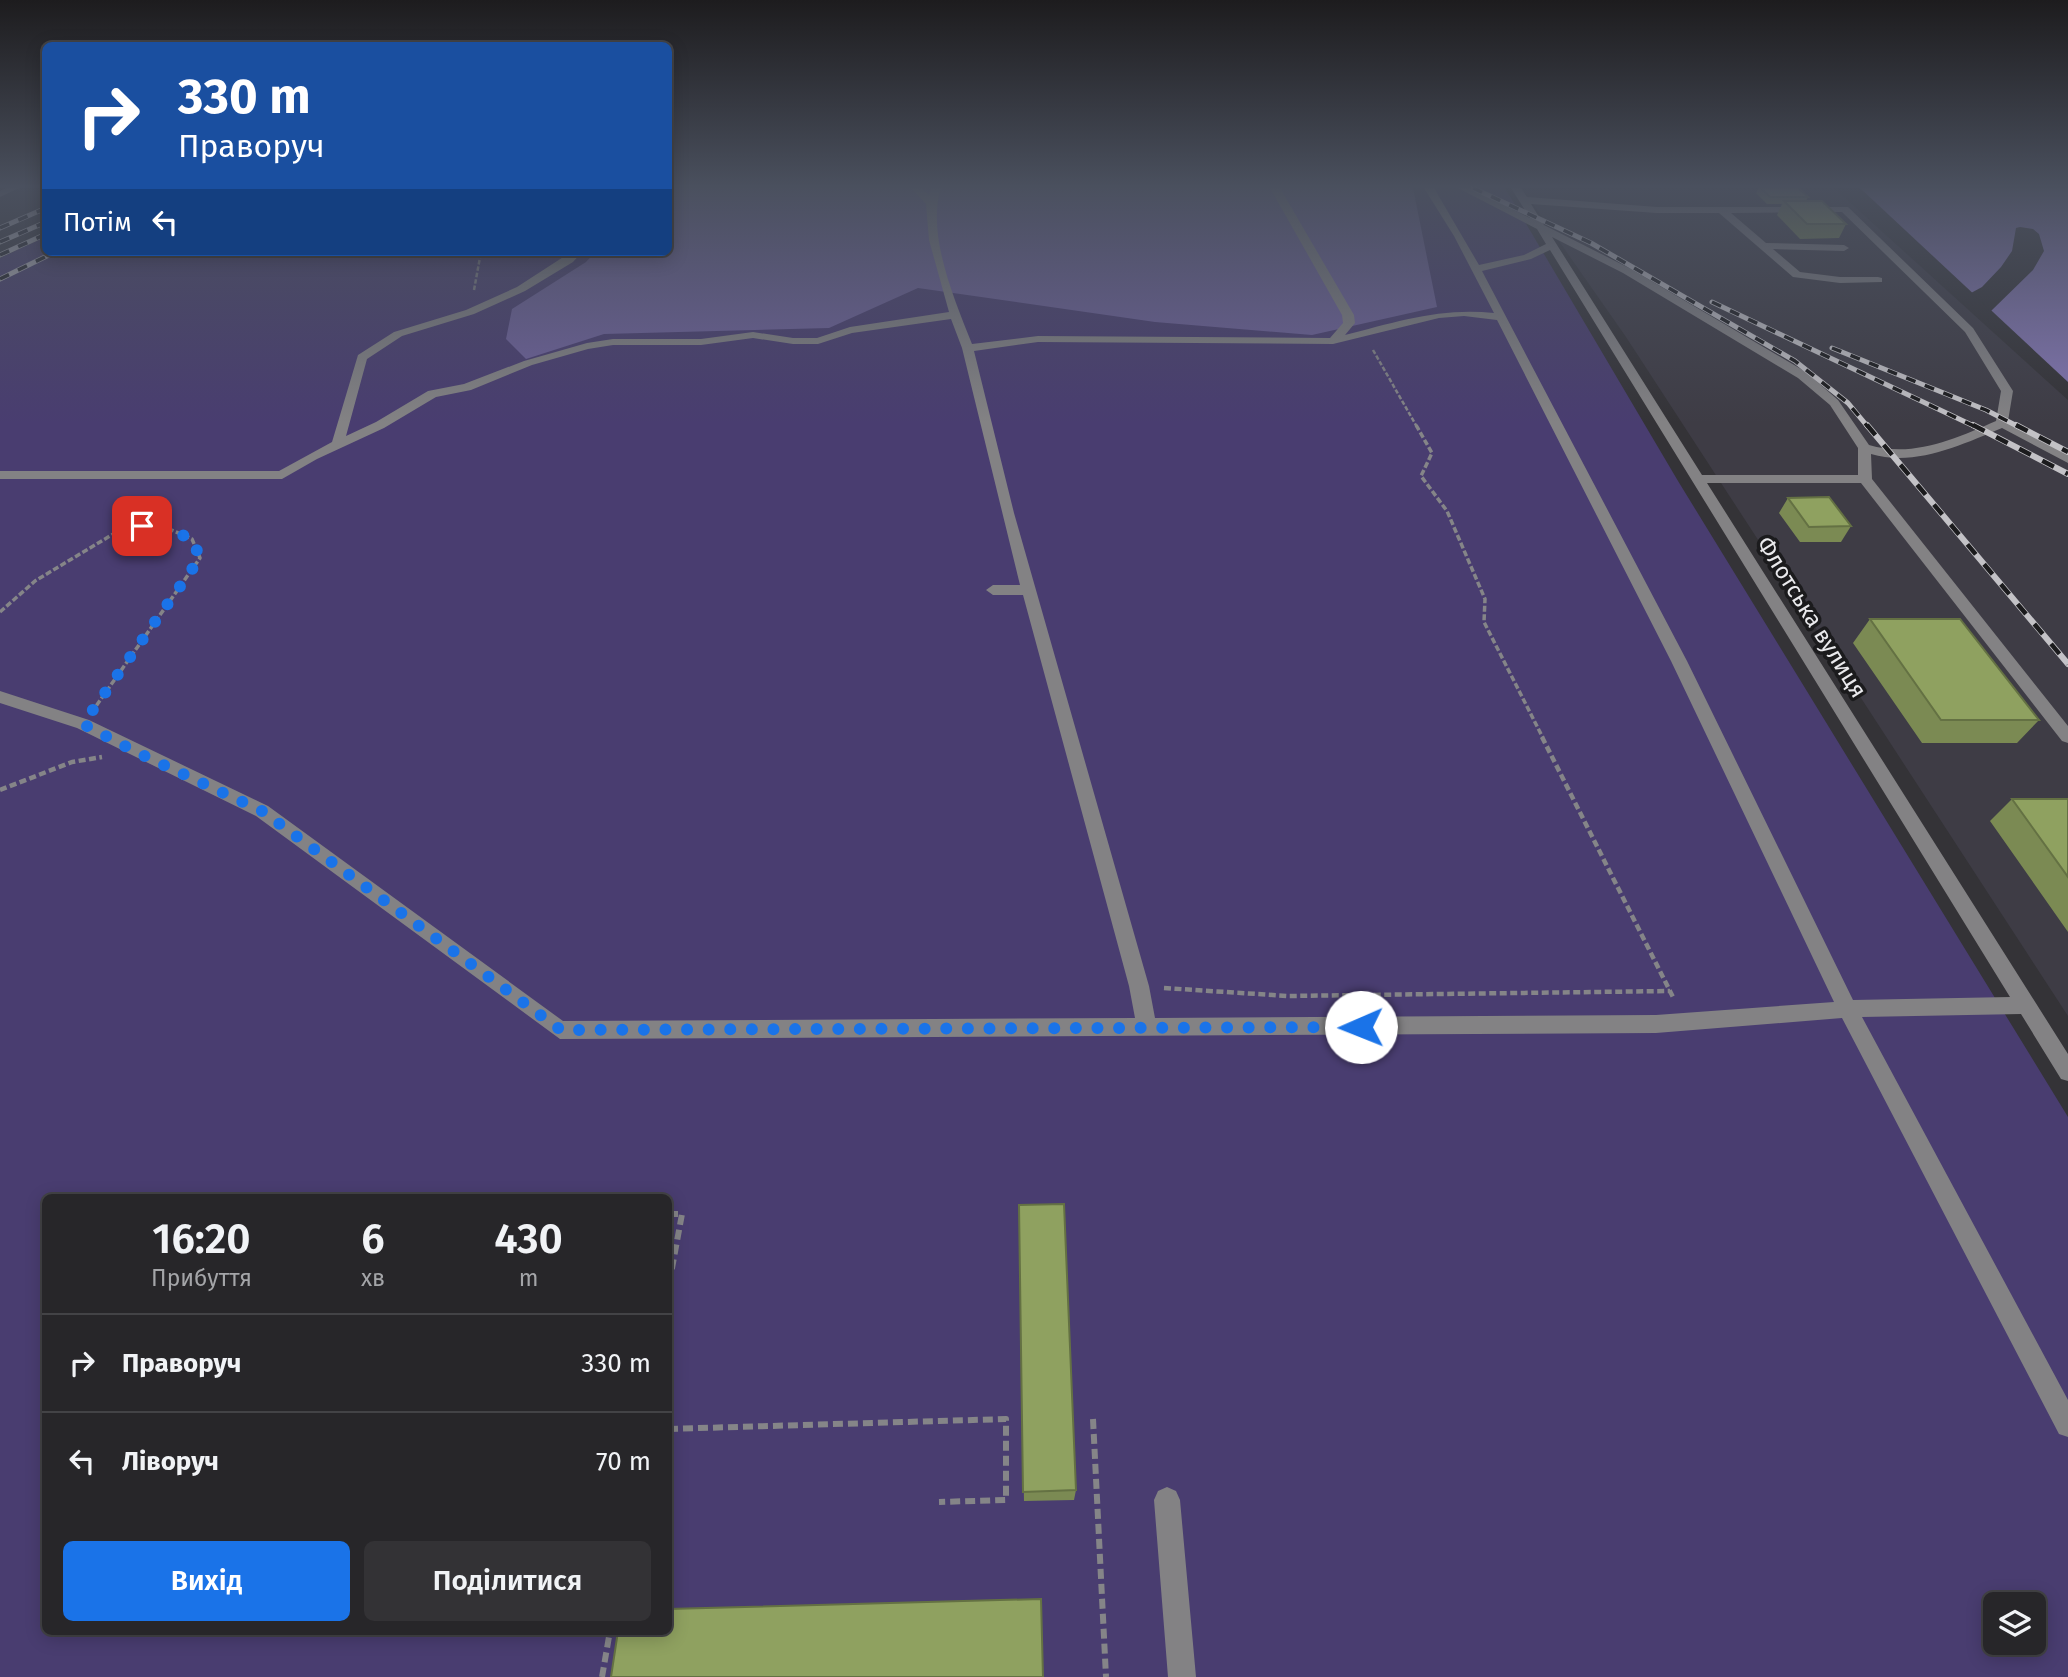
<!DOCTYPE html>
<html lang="uk">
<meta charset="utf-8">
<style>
body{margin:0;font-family:"Fira Sans",sans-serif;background:#333235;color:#f1f3f6;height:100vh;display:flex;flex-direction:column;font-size:26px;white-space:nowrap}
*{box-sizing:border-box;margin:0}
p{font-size:23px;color:#a4a5a8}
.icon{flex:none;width:38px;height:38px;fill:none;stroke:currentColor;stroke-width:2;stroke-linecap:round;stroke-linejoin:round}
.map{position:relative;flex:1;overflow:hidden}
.panel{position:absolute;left:42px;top:1194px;width:630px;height:441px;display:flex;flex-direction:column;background:#272629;border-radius:10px;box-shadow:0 4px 18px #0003,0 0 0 2px #434346}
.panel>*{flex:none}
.banner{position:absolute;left:42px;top:42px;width:630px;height:214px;border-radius:10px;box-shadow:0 4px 18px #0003,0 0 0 2px #434346;background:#1a4fa0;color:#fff;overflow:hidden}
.tools{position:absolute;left:1983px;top:1592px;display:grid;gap:14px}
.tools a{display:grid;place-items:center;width:63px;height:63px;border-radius:10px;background:#272629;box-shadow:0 4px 18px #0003,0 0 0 2px #434346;font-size:35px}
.pin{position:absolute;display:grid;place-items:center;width:60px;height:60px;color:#fff;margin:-30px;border-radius:14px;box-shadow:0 4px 10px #0006}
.me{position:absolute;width:77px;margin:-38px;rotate:269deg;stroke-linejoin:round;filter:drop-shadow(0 0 5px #0008)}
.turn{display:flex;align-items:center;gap:24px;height:147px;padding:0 21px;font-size:32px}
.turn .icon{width:91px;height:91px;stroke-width:2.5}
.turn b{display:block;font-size:49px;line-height:60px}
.then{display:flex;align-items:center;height:66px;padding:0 21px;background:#0003;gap:14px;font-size:26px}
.eta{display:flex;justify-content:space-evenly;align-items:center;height:119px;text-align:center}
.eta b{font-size:42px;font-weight:600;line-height:49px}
.action{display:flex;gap:14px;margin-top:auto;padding:14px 21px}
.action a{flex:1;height:80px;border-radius:10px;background:#1a73e8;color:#fff;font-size:28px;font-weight:600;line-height:80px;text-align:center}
.action a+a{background:#333235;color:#f1f3f6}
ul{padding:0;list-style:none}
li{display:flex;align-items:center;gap:21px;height:98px;padding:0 21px;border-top:2px solid #434346}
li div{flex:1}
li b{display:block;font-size:26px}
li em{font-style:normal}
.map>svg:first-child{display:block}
</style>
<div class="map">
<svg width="2068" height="1677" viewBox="0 0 2068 1677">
<rect width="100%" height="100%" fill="#343337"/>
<path fill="#3e3c45" d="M1600,188h234l234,212v616l-442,-679 -102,-146z"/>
<path fill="#493d70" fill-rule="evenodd" d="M669,188h836l173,293 390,636v560h-2068v-1419l45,-21 1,15h622zM46,1197h622v434h-622zM1995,1605h39v38h-39z"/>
<path fill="#6f629c" d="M669,188h744l24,119 -125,28 -157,-13 -237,-34 -89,40 -225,6 -78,25 -20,-20 6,-30 74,-47 9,-10h73z"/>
<path fill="#8376b2" d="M1860,188h208v194z"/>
<path fill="#343337" d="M2020,227l13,2 6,5 5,17 -11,19 -42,41 -20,-18 11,-6 19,-20 11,-16 4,-23z"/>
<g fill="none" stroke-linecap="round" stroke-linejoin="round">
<path stroke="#858588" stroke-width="2.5" stroke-dasharray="4.5 2" stroke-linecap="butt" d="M474,290l7,-38
M1373,350l44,77"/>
<path stroke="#858588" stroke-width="3.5" stroke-dasharray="6 2.5" stroke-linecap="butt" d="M1416,425l16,28 -11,23 26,35 38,88 -1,23 59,116
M0,612l35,-31 90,-54 35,-2 32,14 8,19 -106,151"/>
<path stroke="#858588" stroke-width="4.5" stroke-dasharray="7 3.5" stroke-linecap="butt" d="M1542,737l132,262
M0,790l72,-28 30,-5
M1164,988l124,8 382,-5"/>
<path stroke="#858588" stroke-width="6" stroke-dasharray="10 5" stroke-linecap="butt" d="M668,1214h14l-14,76
M1093,1419l13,258
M668,1429l338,-10v81l-67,2
M602,1677l8,-46"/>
<path fill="#838284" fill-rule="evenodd" d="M6,188h13l-19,9v-6z
M911,188h10l8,7 2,-7h10c-15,46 14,113 31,156l66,-8 292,2 13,-15 -1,-8 -72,-127h10l74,127 1,8 -10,12c50,-13 97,-28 149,-22l-40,-77 -30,-48h10l45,77 45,-10 22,-11 -9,-15 -79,-41h12l60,30 -19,-30h10l6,9 130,10h191l125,121 40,63 -5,30 60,33v9l-66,-35c-41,17 -87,39 -131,26l1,25 196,247v17l-6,-2 -201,-258h-154l361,571v27l-7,-2 -40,-65 -159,3 206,383v37l-9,-3 -217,-416 -186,15 -1096,6 -304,-223 -179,-88 -77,-25v-12l89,29 179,86 295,215 572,-3 -6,-32 -106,-391h-30l-7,-5 7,-5h27l-58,-237 -11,-29 -99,14 -34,11h-25l-40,-6 -52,7h-88l-25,4 -56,16 -61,25 -35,7 -52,31 -67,31 -35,20h-282v-8h279l53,-29 26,-87 36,-23 72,-22 51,-23 54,-35h11l-9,10 -48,29 -51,23 -72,22 -35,23 -21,77 30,-14 52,-31 36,-7 60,-23 63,-18 26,-4h88l52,-7 40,6h24l33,-11 99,-15 -20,-72 -3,-36zM1531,204l126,9h62l74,64 47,6 42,-1v-4l-4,-1h-38l-40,-5 -27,-23 71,2 5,-3 -5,-3 -78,-2 -35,-30 111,-1 123,120 36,59 -5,30c-41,18 -83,37 -127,24l-31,-45 -32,-28 -175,-103 -87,-44zM1552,237l71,36 175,105 32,27 28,43v27h-156zM1550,250l460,747 -157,3 -166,-339 -205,-390 49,-12zM1464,316l33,4 174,341 163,341 -178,13 -501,3 -6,-32 -135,-473 -40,-162 64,-9 295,2 106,-26z
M1167,1487l9,4 4,9 16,177h-28l-14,-177 4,-9z"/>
<g stroke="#c3c2c6" stroke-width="5">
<path id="rail-far1" d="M1473,188l118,55 204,118 53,42 20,24
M0,228l46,-20
M0,242l46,-20
M0,255l46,-21
M0,279l55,-27
M1712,302l264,125
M1832,348l154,62 33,17"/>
</g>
<g stroke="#c3c2c6" stroke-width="6">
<path id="rail" d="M1867,425l201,239
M1973,425l95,49
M2016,425l52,27"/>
</g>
<use href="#rail-far1" stroke="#1b1b1d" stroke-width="3.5" stroke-dasharray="10" stroke-linecap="butt"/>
<use href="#rail" stroke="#1b1b1d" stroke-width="4.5" stroke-dasharray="13" stroke-linecap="butt"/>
</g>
<path fill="#7b8a53" d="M1759,188h39l10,9 -2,4 40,23 -7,14 -39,1 -23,-24 5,-11h-15l-11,-11z
M1788,498l63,28 -10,16h-41l-21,-29z
M1870,619l169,101 -22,23h-95l-69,-100z
M2012,799h56v133l-78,-111z
M1019,1205l57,285 -2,10 -50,1z"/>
<path fill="#8fa160" stroke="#647143" stroke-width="2" d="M1761,188h37l10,9h-38z
M1784,201h38l24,23h-39z
M1829,497l22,29 -42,1 -21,-29z
M1870,619h90l79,101h-98z
M2012,799h56v78z
M1064,1204l12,286 -53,2 -4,-287z
M1041,1599l2,78h-432l7,-46h50v-22z"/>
<linearGradient id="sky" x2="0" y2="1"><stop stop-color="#1d1c1e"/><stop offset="0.44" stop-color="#4a505e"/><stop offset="1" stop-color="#4a505e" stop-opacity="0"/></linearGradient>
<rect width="2068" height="423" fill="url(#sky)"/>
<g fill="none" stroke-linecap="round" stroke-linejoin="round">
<path stroke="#1a73e8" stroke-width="12" stroke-dasharray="0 21.6" d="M142,526h18l32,13 8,19 -117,166 53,28 126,59 299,219 800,-3"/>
</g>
<g text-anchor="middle" stroke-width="7" stroke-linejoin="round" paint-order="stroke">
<g font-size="23" fill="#eaeaed" stroke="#1b1b1d">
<text transform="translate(1812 617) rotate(58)" y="8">Флотська вулиця</text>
</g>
</g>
</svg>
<div class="tools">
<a><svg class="icon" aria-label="layers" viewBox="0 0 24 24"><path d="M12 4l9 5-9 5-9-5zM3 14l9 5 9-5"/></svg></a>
</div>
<div class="pin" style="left:142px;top:526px;background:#d93025"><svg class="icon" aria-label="arrive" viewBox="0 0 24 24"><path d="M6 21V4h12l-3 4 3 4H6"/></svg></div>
<svg class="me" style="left:1361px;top:1027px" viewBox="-20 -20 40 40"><circle r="19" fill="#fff"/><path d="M0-13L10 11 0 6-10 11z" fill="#1a73e8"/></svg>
<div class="banner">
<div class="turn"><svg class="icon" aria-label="right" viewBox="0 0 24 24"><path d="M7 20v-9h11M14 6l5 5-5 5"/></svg><div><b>330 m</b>Праворуч</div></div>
<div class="then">Потім<svg class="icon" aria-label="left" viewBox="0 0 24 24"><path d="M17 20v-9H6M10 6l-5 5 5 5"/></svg></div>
</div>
<section class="panel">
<div class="eta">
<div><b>16:20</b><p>Прибуття</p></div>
<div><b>6</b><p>хв</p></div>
<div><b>430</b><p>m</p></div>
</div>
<ul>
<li><svg class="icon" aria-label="right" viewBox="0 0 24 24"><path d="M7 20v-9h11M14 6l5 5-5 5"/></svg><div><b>Праворуч</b></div><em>330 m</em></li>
<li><svg class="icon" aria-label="left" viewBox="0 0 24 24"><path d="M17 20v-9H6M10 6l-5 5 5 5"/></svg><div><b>Ліворуч</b></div><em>70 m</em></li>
</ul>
<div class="action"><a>Вихід</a><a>Поділитися</a></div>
</section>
</div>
